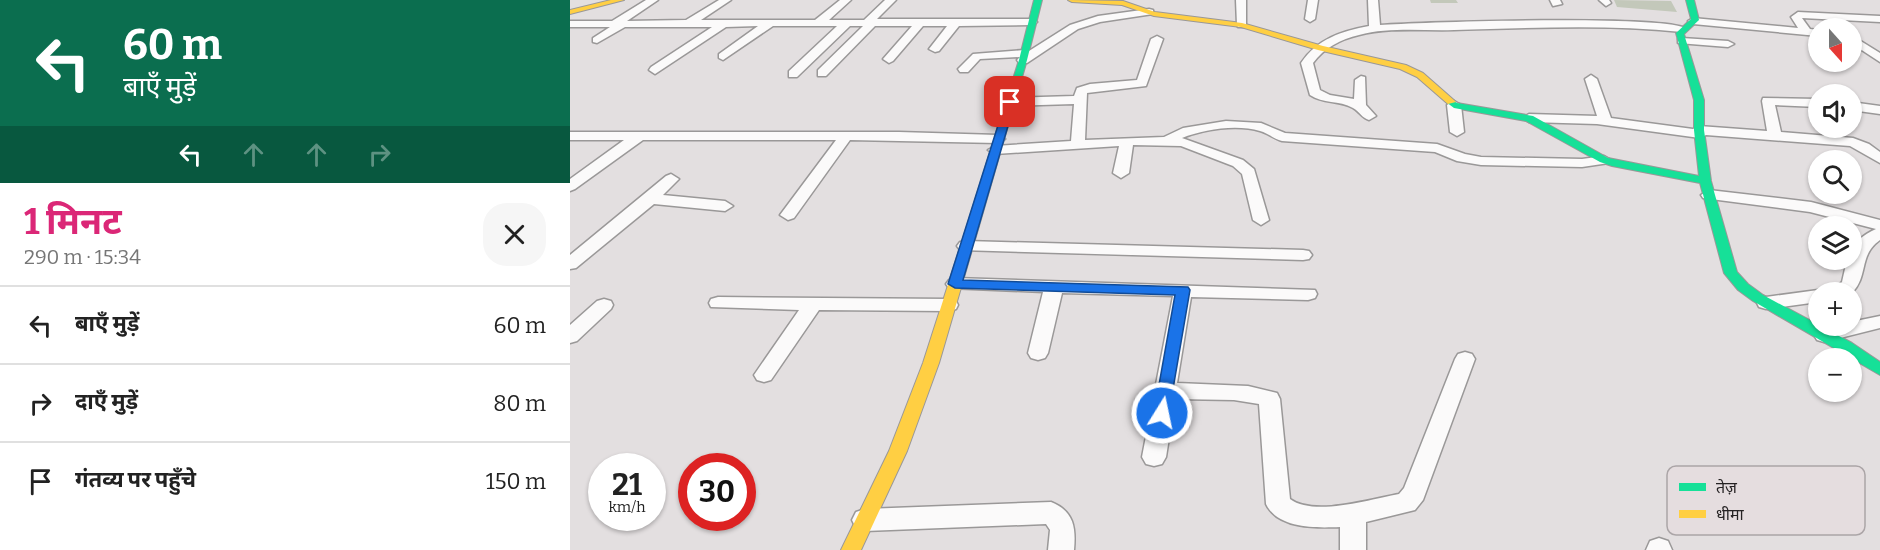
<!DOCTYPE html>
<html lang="hi">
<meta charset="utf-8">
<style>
body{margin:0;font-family:Bitter,"Noto Sans Devanagari",serif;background:#f6f6f6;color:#222;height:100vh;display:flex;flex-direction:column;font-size:22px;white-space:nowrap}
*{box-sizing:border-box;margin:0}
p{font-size:20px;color:#767676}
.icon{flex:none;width:33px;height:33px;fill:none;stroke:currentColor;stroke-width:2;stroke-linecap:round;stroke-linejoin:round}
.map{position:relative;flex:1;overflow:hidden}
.details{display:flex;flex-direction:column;background:#fff;width:570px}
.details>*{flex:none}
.top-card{background:#0b6e4f;color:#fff;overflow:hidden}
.needle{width:39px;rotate:159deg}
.tools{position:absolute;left:1238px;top:18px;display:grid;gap:12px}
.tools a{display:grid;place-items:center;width:54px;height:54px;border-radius:50%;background:#fff;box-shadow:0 2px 4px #0004;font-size:30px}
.speed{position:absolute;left:18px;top:453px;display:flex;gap:12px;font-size:30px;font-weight:700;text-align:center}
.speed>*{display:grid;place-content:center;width:78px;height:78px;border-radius:50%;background:#fff;box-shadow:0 2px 4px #0004;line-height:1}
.speed small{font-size:15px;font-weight:400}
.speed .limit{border:9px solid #d22;background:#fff;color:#111}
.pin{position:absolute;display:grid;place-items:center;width:51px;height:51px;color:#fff;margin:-26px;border-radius:12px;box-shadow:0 3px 9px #0006}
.me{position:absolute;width:66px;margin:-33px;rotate:10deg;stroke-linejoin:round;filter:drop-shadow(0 0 4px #0008)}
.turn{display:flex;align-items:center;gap:21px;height:126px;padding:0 24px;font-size:27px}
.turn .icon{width:78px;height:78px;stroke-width:2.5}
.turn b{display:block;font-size:42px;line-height:51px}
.lanes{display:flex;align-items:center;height:57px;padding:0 24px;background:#0003;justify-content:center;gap:30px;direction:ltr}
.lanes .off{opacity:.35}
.round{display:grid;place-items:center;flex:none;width:63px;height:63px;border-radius:24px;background:#f6f6f6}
.overview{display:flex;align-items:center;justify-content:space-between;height:102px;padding:0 24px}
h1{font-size:36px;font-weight:700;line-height:45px;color:#db2777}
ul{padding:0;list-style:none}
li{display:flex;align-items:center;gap:18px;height:78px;padding:0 24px;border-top:2px solid #e0e0e0}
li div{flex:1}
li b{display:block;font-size:22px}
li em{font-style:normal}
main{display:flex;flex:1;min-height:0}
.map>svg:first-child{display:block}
</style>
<main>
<section class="details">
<div class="top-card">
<div class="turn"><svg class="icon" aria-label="left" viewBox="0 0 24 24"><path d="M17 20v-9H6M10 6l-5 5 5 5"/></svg><div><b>60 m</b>बाएँ मुड़ें</div></div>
<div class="lanes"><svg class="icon" aria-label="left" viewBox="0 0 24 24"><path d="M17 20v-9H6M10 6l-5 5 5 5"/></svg><svg class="icon off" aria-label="ahead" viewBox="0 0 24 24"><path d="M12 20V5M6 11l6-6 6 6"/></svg><svg class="icon off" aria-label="ahead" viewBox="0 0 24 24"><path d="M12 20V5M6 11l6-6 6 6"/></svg><svg class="icon off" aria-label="right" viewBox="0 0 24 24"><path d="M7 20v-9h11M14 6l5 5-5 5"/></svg></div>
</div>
<div class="overview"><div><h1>1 मिनट</h1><p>290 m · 15:34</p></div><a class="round"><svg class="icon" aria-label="close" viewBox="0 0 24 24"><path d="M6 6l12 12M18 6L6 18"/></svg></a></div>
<ul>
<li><svg class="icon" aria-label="left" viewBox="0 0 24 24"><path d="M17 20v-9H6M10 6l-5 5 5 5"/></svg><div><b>बाएँ मुड़ें</b></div><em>60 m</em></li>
<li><svg class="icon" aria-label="right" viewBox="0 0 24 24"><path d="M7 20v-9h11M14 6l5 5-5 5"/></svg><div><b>दाएँ मुड़ें</b></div><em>80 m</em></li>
<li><svg class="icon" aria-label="arrive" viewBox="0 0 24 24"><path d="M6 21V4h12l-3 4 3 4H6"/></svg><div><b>गंतव्य पर पहुँचे</b></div><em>150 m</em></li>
</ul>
</section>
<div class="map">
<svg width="1310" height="550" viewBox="0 0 1310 550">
<rect width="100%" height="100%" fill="#e3dfe0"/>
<path fill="#c3c8ba" d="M860,0h26l2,3h-27z
M1044,0l57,1 6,11 -60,-5z"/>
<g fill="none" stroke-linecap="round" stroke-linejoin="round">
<g stroke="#9a9898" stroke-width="3">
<path id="street" d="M76,0h12l-31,21 59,-1 33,-20h12l-30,20h114l25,-20h11l-22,20h35l21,-20h11l-19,19h155l5,3 -5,3 -73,1 -20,25 -4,1 -6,-3 18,-23h-24l-30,35 -4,2 -6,-4 29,-33h-37l-49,50h-8v-6l45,-44h-13l-53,51h-8v-6l48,-45h-64l-50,34 -4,-2v-4l39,-28 -32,1 -71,47 -6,-4 2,-3 61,-40h-87l-28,16 -4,-1v-4l17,-11h-40v-6h42z
M666,0h10v27h-8l-1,-2z
M738,0h10l-3,19 -5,3 -5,-3z
M798,0h10l2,25c39,-3 289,-11 307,4l-5,3c-76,-8 -152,-4 -228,-2 -32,1 -65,-3 -95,5 -18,4 -35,13 -46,28l7,27 10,5 24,4 1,-19 6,-4 4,1 1,28 10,11 -7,4c-7,-2 -9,-8 -16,-12 -14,-8 -30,-4 -43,-13l-9,-32c16,-24 41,-32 68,-37z
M980,0h10l2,4 -9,2z
M1029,0h10l2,3 -5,3z
M579,9l4,1v4l-53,8 -22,7 -51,34h-8l-2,-3 3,-3 -40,2 -12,13h-8l-2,-3 15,-15 51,-4 5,1 41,-26 28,-9z
M1228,12l82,4v6l-78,-4 8,11 8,1v6l-125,-12 -5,-3 5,-3 105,10 -7,-11z
M1281,35l29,18v9l-29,-19z
M587,36l6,3 -17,47 -59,7 -2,47 79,-3 19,-9 43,-7 35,2 24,10 152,11 28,10 16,3 101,2 22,-3 7,4 -2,3 -27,4 -101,-2 -24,-4 -22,-9 -153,-11c-8,-2 -14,-8 -22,-10 -23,-7 -56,-2 -78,7l61,22 11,9 15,51 -8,5 -8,-5 -11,-46 -9,-8 -52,-20 -48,-1 -4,28 -8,5 -8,-5 6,-27 -124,8 -7,-4 7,-4 76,-5 3,-37 -64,2 -7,-4 7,-4 64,-2 3,-8 13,-4 47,-4 14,-41z
M1112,38l46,3 6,3 -6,3 -50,-4v-4z
M1021,75l6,4 14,39 82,11 6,-3 68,5 -5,-30 1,-3 55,1v8l-43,-2 6,27 72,6 16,6 11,8v11l-30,-17 -144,-11 -6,3 -103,-14 -68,-2 -7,-4 7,-4 68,2 -12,-37z
M884,101l7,4 3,27 -7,4 -7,-4 -3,-27z
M1281,102l29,4v8l-29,-4z
M0,132h329l99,3 7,4 -7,4 -148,-3 -56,78 -6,2 -8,-5 56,-75h-193l-68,49 -5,2v-12l54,-39h-54z
M101,174l8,5 -16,16 62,6 8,5 -8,5 -71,-7 -78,64 -6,1v-14l96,-79z
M1139,190l102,12 69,18v20c-22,16 -11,35 -28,53l-22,-1 12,-10 5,-22h4c0,-16 11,-25 25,-31l-66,-17 -107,-14 -2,-3z
M396,241l337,9 6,1 3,4 -3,4 -6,1 -343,-10 -3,-4 3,-4z
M385,278l360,12 2,4 -2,4 -7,2 -117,-3 -14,86 71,3 29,7 3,6 10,100c24,18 81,0 109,-5l5,-6 51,-129 3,-5 7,-2 7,2 3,5 -52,141 -8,10 -49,12v28h-26v-23c-24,1 -62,2 -74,-23l-7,-100 -25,-4 -59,-1 -9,58 -4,7 -8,2 -8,-2 -4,-7 31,-161 -111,-3 -14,60 -3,5 -7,2 -7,-2 -3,-5 15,-61 -94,-4 -3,-4 3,-4z
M1248,290l7,2h-7v10l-52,7 -7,-2 -2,-4 2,-4 7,-2z
M148,297l231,2 7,2 2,4 -2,4 -7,2 -130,-1 -48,70 -7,2 -7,-2 -3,-5 45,-65 -88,-3 -2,-4 2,-4z
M34,299l7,2 2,4 -2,4 -34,32 -7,2v-18l27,-24z
M1310,316v12l-56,14 -7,-2 -3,-5 3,-5 19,-4h15v-4z
M481,502c23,9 25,26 23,48h-26l2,-20 -4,-6 -181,7 -9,-3 -4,-8 4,-8 9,-3z
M1089,538l9,3 4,9h-26l4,-9z"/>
</g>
<g stroke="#9a9898" stroke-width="2">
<path id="fast" d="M464,0h8l-15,60 -48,166 -2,3h-8l-2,-3 52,-166z
M1116,0h8l5,20 -15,14 20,66v30l7,51 26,91 11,12 15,11 89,48 28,19v13l-127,-74 -15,-11 -14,-17 -24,-90 -88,-17 -12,-4 -74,-41 -72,-13 -8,-6 5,-3 6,4 76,13 75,42 91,18 -5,-46v-30l-18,-67 15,-14z"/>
</g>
<g stroke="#9a9898" stroke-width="2">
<path id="slow" d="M41,0h13l-54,14v-4z
M498,0l55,1 32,11 87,11 81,23 83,19 17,8 33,29 -8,2 -31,-27 -17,-8 -82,-19 -77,-23 -87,-11 -32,-11 -50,-3z
M403,222l6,4 -40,137 -32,88 -46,99h-20l48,-99 34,-88 44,-137z"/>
</g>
<use href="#street" fill="#fbfafa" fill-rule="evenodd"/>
<use href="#fast" fill="#16e098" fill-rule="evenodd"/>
<use href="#slow" fill="#ffcf43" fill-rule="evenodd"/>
</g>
<path fill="#1a73e8" stroke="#114b97" stroke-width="1.5" d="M436,100l9,2 -52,178 225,7 2,3 -22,128 -6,1 -6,-1 -2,-5 21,-118 -220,-7 -7,-4z"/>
<rect x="1097" y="466" width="198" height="69" rx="9" fill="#e5dddf" stroke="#aba5a7" stroke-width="1.5"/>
<rect x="1109" y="483" width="27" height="8" fill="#16e098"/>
<rect x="1109" y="510" width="27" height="8" fill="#ffcf43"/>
<g font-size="16" fill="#252223">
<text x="1146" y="493">तेज़</text>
<text x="1146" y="520">धीमा</text>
</g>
</svg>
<div class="tools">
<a><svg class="needle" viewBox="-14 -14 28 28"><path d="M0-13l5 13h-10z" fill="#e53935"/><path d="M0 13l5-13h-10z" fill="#767676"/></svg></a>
<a><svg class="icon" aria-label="sound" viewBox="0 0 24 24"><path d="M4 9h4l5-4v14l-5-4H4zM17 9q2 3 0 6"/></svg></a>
<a><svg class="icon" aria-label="search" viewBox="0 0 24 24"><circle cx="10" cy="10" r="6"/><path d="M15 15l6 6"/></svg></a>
<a><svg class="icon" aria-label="layers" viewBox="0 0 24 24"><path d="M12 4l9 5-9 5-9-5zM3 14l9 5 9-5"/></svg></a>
<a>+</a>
<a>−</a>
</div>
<div class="speed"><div>21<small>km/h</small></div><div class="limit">30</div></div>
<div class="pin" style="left:440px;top:102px;background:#d93025"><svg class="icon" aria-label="arrive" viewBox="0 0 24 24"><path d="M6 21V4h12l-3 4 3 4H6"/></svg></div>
<svg class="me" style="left:592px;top:413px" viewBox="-20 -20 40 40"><circle r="17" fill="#1a73e8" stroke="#fff" stroke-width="3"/><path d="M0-11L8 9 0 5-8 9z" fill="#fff"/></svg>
</div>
</main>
